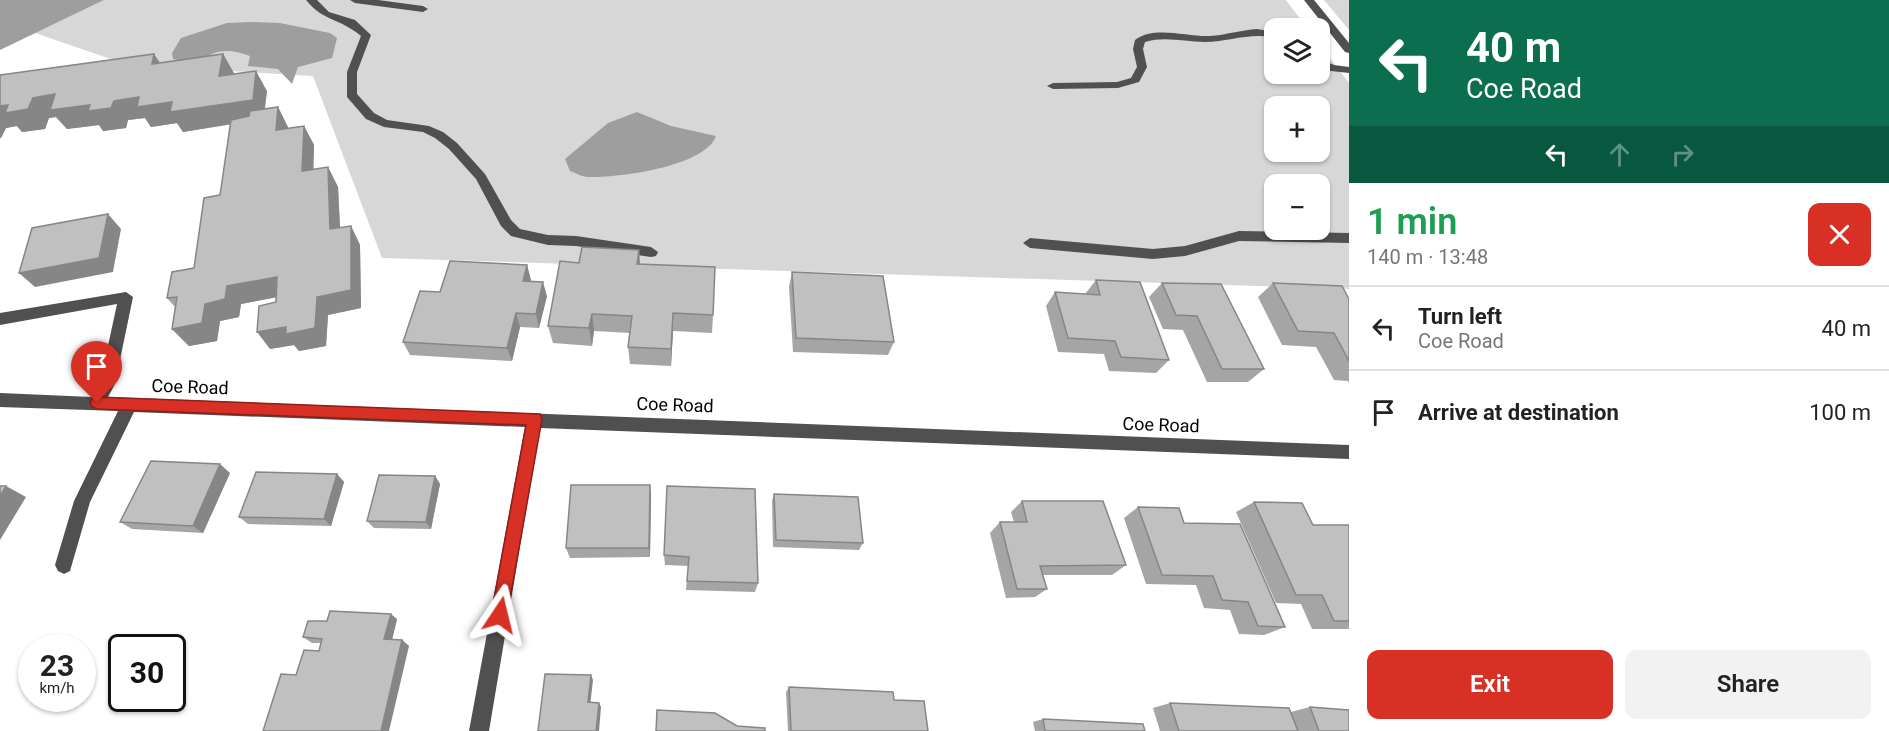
<!DOCTYPE html>
<meta charset="utf-8">
<style>
body{margin:0;font-family:Roboto,sans-serif;background:#f2f2f2;color:#222;height:100vh;display:flex;flex-direction:column;font-size:22px;white-space:nowrap}
*{box-sizing:border-box;margin:0}
p{font-size:20px;color:#767676}
.icon{flex:none;width:33px;height:33px;fill:none;stroke:currentColor;stroke-width:2;stroke-linecap:round;stroke-linejoin:round}
.map{position:relative;flex:1;overflow:hidden}
.sheet{display:flex;flex-direction:column;background:#fff;width:540px}
.sheet>*{flex:none}
.guide{background:#0b6e4f;color:#fff;overflow:hidden}
.controls{position:absolute;left:1264px;top:18px;display:grid;gap:12px}
.controls a{display:grid;place-items:center;width:66px;height:66px;border-radius:12px;background:#fff;box-shadow:0 2px 4px #0004;font-size:30px}
.speed{position:absolute;left:18px;top:634px;display:flex;gap:12px;font-size:30px;font-weight:700;text-align:center}
.speed>*{display:grid;place-content:center;width:78px;height:78px;border-radius:50%;background:#fff;box-shadow:0 2px 4px #0004;line-height:1}
.speed small{font-size:15px;font-weight:400}
.speed .limit{border:3px solid #111;border-radius:9px;background:#fff;color:#111}
.pin{position:absolute;display:grid;place-items:center;width:51px;height:51px;color:#fff;margin:-62px -26px;border-radius:50% 50% 50% 0;rotate:-45deg;box-shadow:0 0 6px #0007}
.pin .icon{rotate:45deg}
.me{position:absolute;width:66px;margin:-33px;rotate:10deg;stroke-linejoin:round;filter:drop-shadow(0 0 4px #0008)}
.turn{display:flex;align-items:center;gap:21px;height:126px;padding:0 18px;font-size:27px}
.turn .icon{width:78px;height:78px;stroke-width:2.5}
.turn b{display:block;font-size:42px;line-height:51px}
.lanes{display:flex;align-items:center;height:57px;padding:0 18px;background:#0003;justify-content:center;gap:30px;direction:ltr}
.lanes .off{opacity:.35}
.round{display:grid;place-items:center;flex:none;width:63px;height:63px;border-radius:12px;background:#f2f2f2}
.head{display:flex;align-items:center;justify-content:space-between;height:102px;padding:0 18px}
h1{font-size:36px;font-weight:600;line-height:45px;color:#1e9e55}
.button{display:flex;gap:12px;margin-top:auto;padding:12px 18px}
.button a{flex:1;height:69px;border-radius:12px;background:#d93025;color:#fff;font-size:24px;font-weight:600;line-height:69px;text-align:center}
.button a+a{background:#f2f2f2;color:#222}
ul{padding:0;list-style:none}
li{display:flex;align-items:center;gap:18px;height:84px;padding:0 18px;border-top:2px solid #e0e0e0}
li div{flex:1}
li b{display:block;font-size:22px}
li em{font-style:normal}
main{display:flex;flex:1;min-height:0}
.map>svg:first-child{display:block}
</style>
<main>
<div class="map">
<svg width="1349" height="731" viewBox="0 0 1349 731">
<rect width="100%" height="100%" fill="#fff"/>
<path fill="#d7d7d7" fill-rule="evenodd" d="M104,0h1182l21,28h-32v46h45v-29l29,38v206l-967,-31 -69,-182 -185,-11 -93,-32zM1275,106h45v46h-45zM1275,184h45v46h-45z
M1324,0h25v30z"/>
<path fill="#9e9e9e" d="M0,0h104l-104,50z
M251,22l29,1 50,10 7,5 -5,20 -34,9 -6,17 -14,-15 -30,-3 2,-10c-23,-8 -34,-7 -54,7l-23,-4 -1,-6 9,-15 46,-15z
M637,112l34,14 45,10c-11,31 -99,42 -128,41 -6,0 -12,-4 -18,-6l-5,-12 43,-36z"/>
<g fill="none" stroke-linecap="round" stroke-linejoin="round">
<path fill="#505050" fill-rule="evenodd" d="M306,0h11l12,12 26,8 16,15 -14,37v22l17,19 13,7 42,6 14,6 14,11 28,31 26,46 9,9 28,6 28,1 75,11 7,5 -2,4 -5,1 -75,-11 -28,-1 -37,-9 -10,-10 -25,-47 -27,-30 -14,-11 -12,-6 -39,-5 -18,-8 -19,-22v-25l14,-36c-21,-18 -37,-14 -55,-36z
M350,0h28l45,6 5,3 -5,3 -68,-9z
M1304,0h10l35,43v10l-4,-1z
M1257,29l18,3v6c-24,-6 -46,4 -70,4 -20,0 -40,-6 -60,0l-2,7 4,18 -8,15 -21,6 -65,1 -6,-3 6,-3 64,-1 14,-4 6,-11 -4,-18 2,-9c19,-15 52,-3 75,-4 16,-1 31,-6 47,-7z
M1320,59l14,6 15,2v6l-18,-2 -11,-5z
M1239,231l110,2v10l-110,-2 -54,15 -32,3 -123,-11 -7,-5 7,-5 123,11 32,-3z
M126,292l7,5 -18,87 -7,13 1241,48v14l-809,-31 -51,303h-20l56,-304 -391,-15 -44,90 -20,69 -6,3 -6,-3 -3,-6 19,-64 44,-90 -118,-4v-14l92,4 8,-14 17,-79 -117,21v-12z"/>
</g>
<path fill="#a5a5a5" d="M223,54l11,20 33,17 -2,18 13,-2 10,21 16,-2 10,19 -1,25 15,-3 10,20 2,41 11,-2 9,19 1,63 -33,7 -2,31 -27,5 -5,-6 -24,4 6,-52 -35,7 -2,13 -19,4 -3,20 -28,5 -17,-17 3,-22 -8,-9 27,-30 26,-73 10,-71 -47,8 -6,-9 -26,4 -6,-9 -17,2 -2,8 -23,3 -4,-6 -32,4 -11,-12 -7,1 -4,11 -23,3 -5,-6 -11,2 -5,10h-1v-63l160,-12z
M639,250l1,14 73,51 -1,18 -39,-2 -2,35 -41,-2 -2,-17 2,-14 -36,-2 -2,15 -39,-3 -5,-17 31,-63z
M527,265l4,16 16,15 -8,32 -19,-1 -8,34 -102,-6 -7,-13 37,-50z
M792,272l102,70 -6,13 -95,-3 -4,-65z
M1096,280l73,80 -13,13 -47,-2 -5,-17 -46,-2 -12,-46 9,-14 30,2z
M1162,283l102,86 -16,13h-41l-24,-52 -20,-1 -14,-32z
M1273,283l76,16v84l-1,-2 -14,-1 -18,-33 -34,-2 -24,-48z
M230,473l-27,60 -71,-4 -12,-7z
M337,474l7,8 -13,44 -83,-2 -9,-7z
M435,476l5,8 -9,45 -57,-1 -7,-7z
M650,485l1,11 -1,61 -80,1 -4,-10z
M755,489l3,94 -3,9 -69,-2 2,-24 -23,-1 -1,-10z
M774,494l89,49 -4,7 -86,-3 -1,-46z
M1022,501l104,64 -14,10h-69l4,14 -12,8 -29,1 -16,-65 10,-11h14l-3,-10z
M1254,502l59,23h36v104h-37l-11,-25 -25,-1 -40,-91z
M1138,507l46,16 101,104 -21,8 -25,-1 -9,-24 -26,-2 -8,-23 -50,-1 -22,-66z
M397,619l-5,21h10l7,6 -113,29 23,-24 2,-8h-9l-9,-6 24,-16z
M789,687l105,13 34,31h-140l-2,-39z
M1170,703l121,9 19,-5 39,24h-189l-7,-23z
M1043,719l102,12h-110l-2,-9z"/>
<path fill="#868686" d="M154,54l13,19 -15,-9z
M223,54l11,19 -3,23 -12,-20z
M256,71l11,20 -4,28 -80,13 -6,-9 -26,4 -6,-9 -17,2 -2,8 -23,3 -4,-6 -32,4 -11,-12 -7,1 -4,11 -23,3 -5,-6 -11,2 -5,10h-1v-32l33,-8 22,-4 59,7z
M278,107l10,20 -1,22 -11,-19z
M304,126l10,19 -1,45 -11,-19z
M328,167l10,20 3,61 -11,-19z
M108,214l13,15 -8,43 -78,15 -16,-14z
M351,226l9,19 1,63 -33,7 -2,31 -27,5 -5,-6 -24,4 -13,-17 60,-35z
M639,250l1,18 -3,-4z
M527,265l4,15 -4,15 -4,-14z
M277,277l12,18 -48,9 -2,13 -19,4 -3,20 -28,5 -17,-17 55,-43z
M543,282l4,14 -8,32 -3,-14z
M516,313l4,14 -8,34 -5,-13z
M673,313v18l-2,35v-17z
M592,314l2,17 -2,15 -3,-18z
M220,464l10,9 -27,60 -10,-7z
M337,474l7,8 -13,44 -7,-7z
M435,476l5,8 -9,45 -5,-7z
M650,485l1,11 -1,61 -1,-9z
M6,486l20,11 -26,43v-44z
M391,614l6,5 -6,25 -7,-5z
M402,640l7,6 -20,85h-8z
M591,675l2,5 -3,26 -2,-4z
M599,703l2,4 -2,24h-3z"/>
<path fill="#c0c0c0" stroke="#868686" stroke-width="1.5" d="M154,54l-2,10 71,-10 -4,22 37,-5 -3,29 -83,12 2,-10 -35,5 2,-10 -25,4 -3,7 -23,3 2,-6 -40,5 5,-16 -22,4 -5,11 -23,4 3,-8 -8,1v-31z
M278,107l-2,23 28,-4 -2,45 26,-4 2,62 21,-3v64l-34,7 -2,31 -29,6v-7l-29,5 2,-26 17,-4 1,-25 -50,9 -2,13 -20,5 -3,19 -30,6 5,-32 -10,1 5,-26 22,-4 10,-70 16,-3 11,-75 18,-4 1,-5z
M108,214l-9,44 -80,15 13,-45z
M582,247l57,3 -2,14 78,3 -2,48 -40,-2 -2,36 -43,-2 4,-31 -40,-2 -3,14 -41,-2 12,-65 19,2z
M450,261l77,4 -4,16 20,1 -7,32 -20,-1 -9,35 -104,-6 17,-51 20,1z
M792,272l91,4 11,66 -98,-4z
M1096,280l44,2 29,78 -48,-3 -6,-16 -47,-3 -13,-46 45,3z
M1162,283l59,1 43,85h-42l-25,-53 -21,-1z
M1273,283l69,3 7,13v62l-15,-28 -36,-2z
M151,461l69,3 -27,62 -73,-4z
M256,472l81,2 -13,45 -85,-2z
M379,475l56,1 -9,46 -59,-1z
M571,485h79l-1,63h-83z
M0,486h6l-6,10z
M667,486l88,3 3,94 -71,-2 2,-24 -25,-2z
M774,494l84,3 5,46 -87,-3z
M1022,501h81l23,64 -86,1 7,23h-30l-17,-67h27z
M1254,502l48,1 11,22h36v96h-15l-12,-26h-26z
M1138,507l41,1 5,15 56,1 45,103 -27,-1 -10,-24 -26,-2 -9,-24 -51,-1z
M330,611l61,3 -7,25 18,1 -21,91h-118l18,-57 15,1 8,-25 15,1 3,-12 -19,-2 5,-16h19z
M545,674l46,1 -3,27 11,1 -3,28h-58z
M789,687l104,5 1,8 30,1 4,30h-137z
M1170,703l119,5 9,23h-119z
M1310,707l39,3v21h-30z
M657,710l58,3 22,13 28,2v3h-109z
M1043,719l100,5 2,7h-100z"/>
<path fill="#d93025" stroke="#8d1f18" stroke-width="1.5" d="M97,397l443,17 2,5 -36,202 -6,3 -6,-3 -3,-6 35,-190 -429,-16 -5,-2 -2,-4 2,-4z"/>
<g text-anchor="middle" stroke-width="6" stroke-linejoin="round" paint-order="stroke">
<g font-size="18" fill="#000" stroke="#fff">
<text transform="translate(190 387) rotate(2)" y="6">Coe Road</text>
<text transform="translate(675 405) rotate(2)" y="6">Coe Road</text>
<text transform="translate(1161 425) rotate(2)" y="6">Coe Road</text>
</g>
</g>
</svg>
<div class="controls">
<a><svg class="icon" aria-label="layers" viewBox="0 0 24 24"><path d="M12 4l9 5-9 5-9-5zM3 14l9 5 9-5"/></svg></a>
<a>+</a>
<a>−</a>
</div>
<div class="speed"><div>23<small>km/h</small></div><div class="limit">30</div></div>
<div class="pin" style="left:97px;top:403px;background:#d93025"><svg class="icon" aria-label="arrive" viewBox="0 0 24 24"><path d="M6 21V4h12l-3 4 3 4H6"/></svg></div>
<svg class="me" style="left:500px;top:615px" viewBox="-20 -20 40 40"><path d="M0-17L14 15 0 8-14 15z" fill="#d93025" stroke="#fff" stroke-width="4"/></svg>
</div>
<section class="sheet">
<div class="guide">
<div class="turn"><svg class="icon" aria-label="left" viewBox="0 0 24 24"><path d="M17 20v-9H6M10 6l-5 5 5 5"/></svg><div><b>40 m</b>Coe Road</div></div>
<div class="lanes"><svg class="icon" aria-label="left" viewBox="0 0 24 24"><path d="M17 20v-9H6M10 6l-5 5 5 5"/></svg><svg class="icon off" aria-label="ahead" viewBox="0 0 24 24"><path d="M12 20V5M6 11l6-6 6 6"/></svg><svg class="icon off" aria-label="right" viewBox="0 0 24 24"><path d="M7 20v-9h11M14 6l5 5-5 5"/></svg></div>
</div>
<div class="head"><div><h1>1 min</h1><p>140 m · 13:48</p></div><a class="round" style="background:#d93025;color:#fff"><svg class="icon" aria-label="close" viewBox="0 0 24 24"><path d="M6 6l12 12M18 6L6 18"/></svg></a></div>
<ul>
<li><svg class="icon" aria-label="left" viewBox="0 0 24 24"><path d="M17 20v-9H6M10 6l-5 5 5 5"/></svg><div><b>Turn left</b><p>Coe Road</p></div><em>40 m</em></li>
<li><svg class="icon" aria-label="arrive" viewBox="0 0 24 24"><path d="M6 21V4h12l-3 4 3 4H6"/></svg><div><b>Arrive at destination</b></div><em>100 m</em></li>
</ul>
<div class="button"><a>Exit</a><a>Share</a></div>
</section>
</main>
